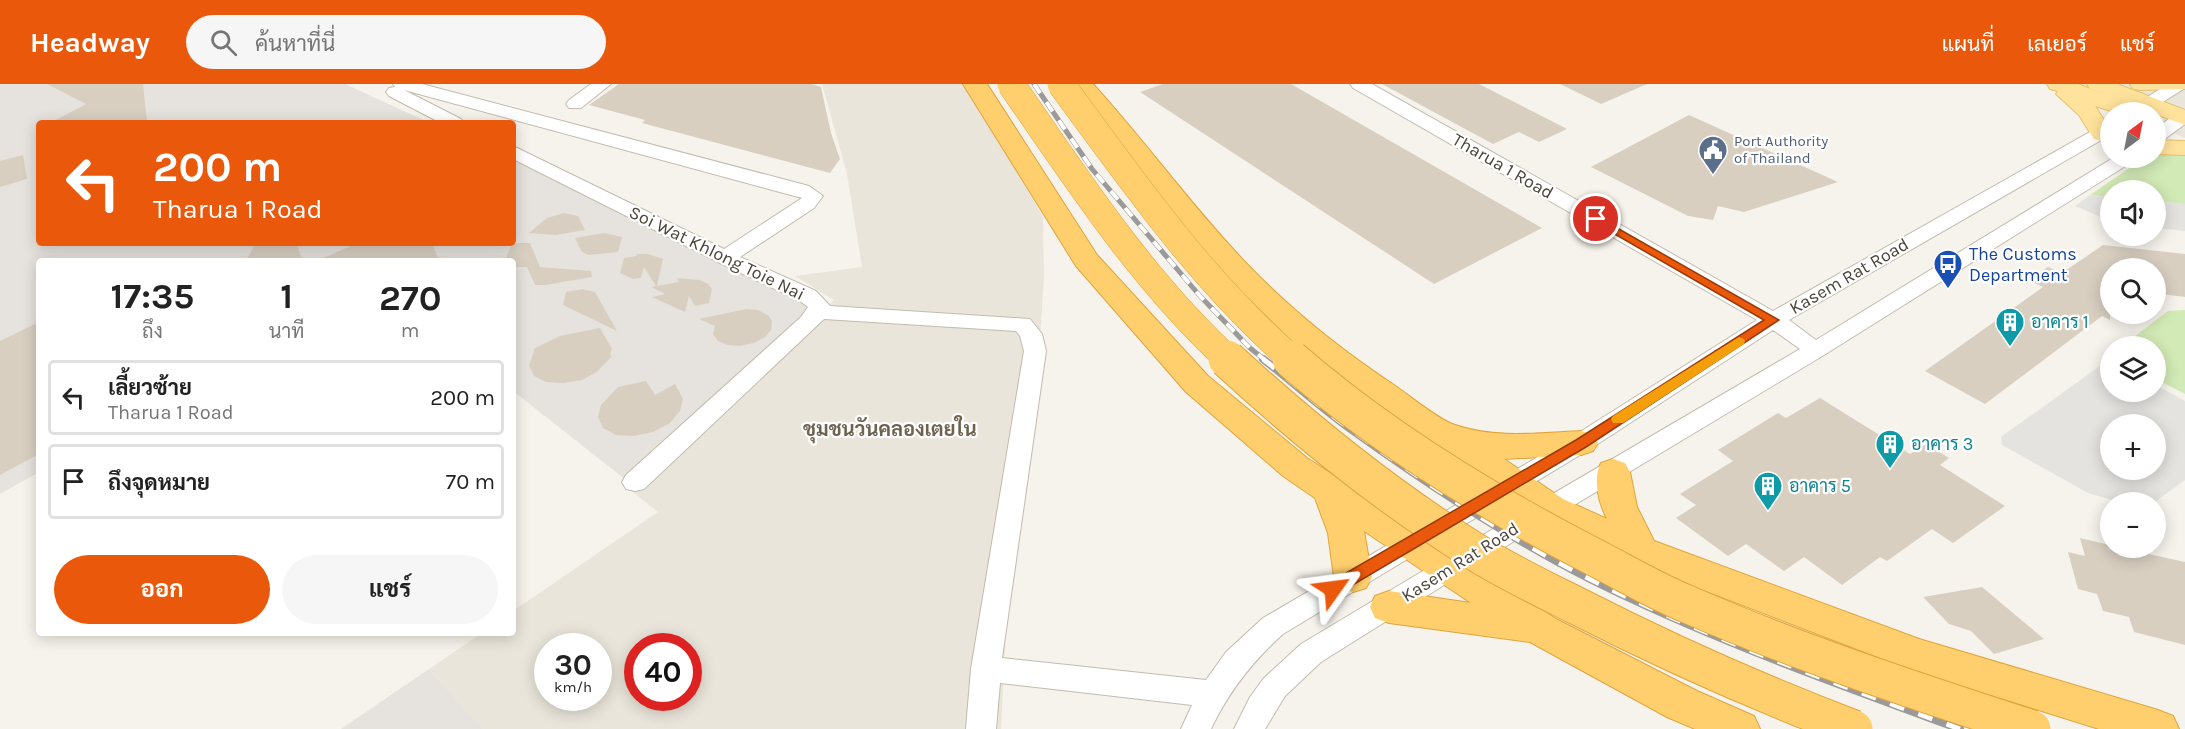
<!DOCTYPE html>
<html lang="th">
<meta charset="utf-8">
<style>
body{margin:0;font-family:Karla,Sarabun,sans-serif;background:#f6f6f6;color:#222;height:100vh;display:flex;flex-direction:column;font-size:22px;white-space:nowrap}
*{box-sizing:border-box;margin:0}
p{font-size:20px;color:#767676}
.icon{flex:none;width:33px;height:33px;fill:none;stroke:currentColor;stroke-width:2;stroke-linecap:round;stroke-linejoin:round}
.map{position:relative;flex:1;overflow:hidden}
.panel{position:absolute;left:36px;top:174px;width:480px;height:378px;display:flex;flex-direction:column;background:#fff;border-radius:6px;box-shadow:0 3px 15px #0003}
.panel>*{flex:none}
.banner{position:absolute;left:36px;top:36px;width:480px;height:126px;border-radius:6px;box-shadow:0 3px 15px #0003;background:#ea580c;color:#fff;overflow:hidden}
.needle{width:39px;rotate:32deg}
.tools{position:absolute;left:2100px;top:18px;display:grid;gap:12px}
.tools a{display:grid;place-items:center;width:66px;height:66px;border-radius:50%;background:#fff;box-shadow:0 3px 15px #0003;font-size:30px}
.speed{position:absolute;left:534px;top:549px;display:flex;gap:12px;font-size:30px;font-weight:700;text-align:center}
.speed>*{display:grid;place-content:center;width:78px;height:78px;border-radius:50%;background:#fff;box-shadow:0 3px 15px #0003;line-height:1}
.speed small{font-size:15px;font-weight:400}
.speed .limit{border:9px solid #d22;background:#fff;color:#111}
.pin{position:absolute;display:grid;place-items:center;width:51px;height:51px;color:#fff;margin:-26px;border:3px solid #fff;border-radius:50%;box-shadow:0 2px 6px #0007}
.me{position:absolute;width:66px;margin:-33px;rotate:59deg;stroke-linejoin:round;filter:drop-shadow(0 0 4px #0008)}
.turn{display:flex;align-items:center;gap:21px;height:126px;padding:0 18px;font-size:27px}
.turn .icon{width:78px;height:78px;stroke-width:2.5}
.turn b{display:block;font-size:42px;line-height:51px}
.eta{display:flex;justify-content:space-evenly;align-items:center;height:102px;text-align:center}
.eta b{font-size:36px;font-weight:700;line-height:42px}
.cta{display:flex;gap:12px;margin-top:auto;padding:12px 18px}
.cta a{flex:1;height:69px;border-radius:36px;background:#ea580c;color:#fff;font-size:24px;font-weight:700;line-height:69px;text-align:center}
.cta a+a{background:#f6f6f6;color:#222}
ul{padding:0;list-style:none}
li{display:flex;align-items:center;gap:18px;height:75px;margin:0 12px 9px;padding:0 6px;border:3px solid #e0e0e0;border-radius:6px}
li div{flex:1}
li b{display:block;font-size:22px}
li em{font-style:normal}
header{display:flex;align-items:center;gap:36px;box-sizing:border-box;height:84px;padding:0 30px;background:#ea580c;color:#fff}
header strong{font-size:28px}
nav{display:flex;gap:33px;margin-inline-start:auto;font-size:21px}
.search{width:420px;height:54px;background:#f6f6f6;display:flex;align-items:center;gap:15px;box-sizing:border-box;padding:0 21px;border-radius:33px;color:#767676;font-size:22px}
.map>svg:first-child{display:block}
</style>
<header>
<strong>Headway</strong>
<div class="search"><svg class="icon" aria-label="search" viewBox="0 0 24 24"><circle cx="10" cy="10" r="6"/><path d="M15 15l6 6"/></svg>ค้นหาที่นี่</div>
<nav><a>แผนที่</a><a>เลเยอร์</a><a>แชร์</a></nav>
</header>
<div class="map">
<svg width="2185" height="645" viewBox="0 0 2185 645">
<rect width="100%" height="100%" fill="#f6f3ec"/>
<path fill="#eae5da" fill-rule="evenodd" d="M822,0h143l78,133 1,60 -7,108 -29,201 -7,143h-518l-54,-60 53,-36h31v-22l145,-99 -29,-23 205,-189 -39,-24 67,-9 -15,-93zM548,562h50v52h-50zM638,562h50v52h-50z
M2043,0h142v54l-29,-11v-15h-38z"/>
<path fill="#e6e2dd" d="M0,0h345l85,39h-391v120h474v-82l311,142 -193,181 -118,-93v-130h-474v211l-39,22z
M429,585l54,60h-142z"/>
<path fill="#d2eab5" d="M2156,69h29v51l-29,-3v-11h-46v7l-20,-2 54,-37h12z
M2185,226v84l-29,-15v-33h-34l46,-35z"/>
<path fill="#e5e3e0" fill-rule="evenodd" d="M2090,111l20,2v24l-35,-15z
M2156,117l29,3v27l-29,-3z
M2107,277l3,1v30h46v-7l29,16v79l-30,22h-36l-31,-9 -86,-48 -1,-8zM2110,340h46v46h-46z"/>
<path fill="#d8cfc1" d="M47,0h96l4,39h-97l36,-19z
M619,0h192l10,3 10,46 9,26 -10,14 -188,-50 3,-3 -56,-15z
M1163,0h128l251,144 -108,56 -294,-192z
M1382,0h97l88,45 -28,13 -20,-10 -26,12z
M1560,0h87l-46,20z
M1689,31l149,67 -94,30 -26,-6 -5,14 -25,-4 -97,-49z
M23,71l4,24 -27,8v-26z
M564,129l14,3 7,14 -29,5 -27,-2 18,-15z
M604,149l18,4 -4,15 -30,3 -6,-3 -7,-14z
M259,159h38l5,18h-56l8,-15z
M358,159h74l7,18h-123z
M512,159h18l10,24 51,4 1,6 -47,8h-10l-8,-18h-14v-6h-8z
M2103,161l82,9v43l-24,-3 -5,-7v-19h-46v52l-8,-4 -117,88 -60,-33 118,-84 -15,-7 20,-13 14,6z
M636,170h12l15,5 -6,27 22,-4 -2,-4 23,2 8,4 4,5 -3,14 -14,3 -6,-10 -4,16 -33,-15 13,-3 -14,-7 5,-1 -12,-19 -3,11 -8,1 -13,-6 4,-15 13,-2z
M583,205l12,3 22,39 -54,-26 3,-13z
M746,225l12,1 10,5 4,6 -1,9 -6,7 -11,6 -14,3 -12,-1 -10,-4 -5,-7 2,-8 -16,-7z
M39,238v132l-39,21v-134z
M600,244l12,21 -2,6 2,1 -14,15 -16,9 -19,3 -17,-1 -12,-6 -5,-10 6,-18 25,-12z
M646,297l9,14 20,-11 8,15 -3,12 -10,12 -17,9 -19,4 -18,-1 -13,-7 -5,-11 3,-12 17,-18z
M1820,314l90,56 16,-10 23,14 -9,7 65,41 -52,37 -21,-14 -45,32 -7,-4 -38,28 -38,-28 -20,14 -38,-27 -18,12 -52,-38 20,-13 -16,-11 53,-33 -15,-11 60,-37 8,5z
M2080,454l30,7v3h11l64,14v83l-51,-13 -5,-15 -26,-6 -6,-17 -19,-5 -10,-37 17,4z
M1982,503l62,52 -50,15 -23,-23 -22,-7 -26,-27z"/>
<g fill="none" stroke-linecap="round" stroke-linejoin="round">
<g stroke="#c2bbae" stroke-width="2">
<path id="minor" d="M393,0h29l387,102 14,10 -9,12 -74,49 76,34 14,15 200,13 12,15 4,17 -44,307 204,22 20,-28 37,-34 309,-181 185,-117 -404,-232 -3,-4h22l401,227 331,-187 6,-1v12l-321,185 27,20 297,-182h21l-2,4 -308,193 -308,185 -195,122 -36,34 -20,33h-31l16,-32 14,-19 37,-34 197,-118 302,-177 -27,-19 -183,119 -307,185c-31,28 -54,57 -72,95h-30l11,-24 -192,-22 -4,46h-30l5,-60 53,-318 -4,-15 -4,-5 -192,-12 -180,170 -9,2 -9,-2 -4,-7 4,-7 175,-158 7,-10 -8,-6 -82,-39 -205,-103v-13l211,103 78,-51 -398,-108 57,29 3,4h-23l-52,-27 -3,-4 3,-4 6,-1z
M591,0h20l-30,24h-12l-3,-4 3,-4z
M2168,0h17v4l-38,24h-20l3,-4z
M2185,26v14l-23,17 -6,1v-13l23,-18z"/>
</g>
<g stroke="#e6c16a" stroke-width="2">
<path id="major" d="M2047,0h31l35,14 -23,-9 -3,-5h30l68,26v15l-59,-22 3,4 -7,5h-8l-19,-6 15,23v9l-8,3 -8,-2 -15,-24 -23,-21 2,-3 -8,-2z
M2130,0h55v5l-44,1 -8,-1z
M2156,56l29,1v14l-29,-1z"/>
</g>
<g stroke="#e0a43c" stroke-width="2">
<path id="highway" d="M963,0h24l110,171 111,121 99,82 249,161 141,72 57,25 6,13h-65l-28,-12 -137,-75 -141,-19 -14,-5 -5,-11 5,-11 14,-5 82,12 -107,-72 8,46 -6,11 -13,4 -13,-4 -6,-11 -6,-44 -13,-35 -32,-22 -97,-84 -110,-126z
M1068,0h25c53,58 99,123 154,180 44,46 94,86 147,121 16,11 45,35 61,40 41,14 84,8 126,6l12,4 5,8 -5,8 -12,4 -77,4 59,40 44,20c-8,-16 -15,-40 -6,-56l12,-4 12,4 5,9 7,35 17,34 265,98 239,71 15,6 6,13h-80l-185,-58 -286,-110 -91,-44 -190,-133 -58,-46 -62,-61 -47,-53 -75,-97z"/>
</g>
<use href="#minor" fill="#fff" fill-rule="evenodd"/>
<use href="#major" fill="#ffe39c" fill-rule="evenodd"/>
<use href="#highway" fill="#ffcf6e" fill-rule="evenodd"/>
<g stroke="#9a9a9a" stroke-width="5">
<path id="rail-far1" d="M1034,0l58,85 108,127 50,52 15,12"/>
</g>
<g stroke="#9a9a9a" stroke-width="8">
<path id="rail" d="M1263,275c30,23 58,49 89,71 75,54 155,107 238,149 120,60 245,104 370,150"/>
</g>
<use href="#rail-far1" stroke="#fff" stroke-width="4" stroke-dasharray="11" stroke-linecap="butt"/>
<use href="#rail" stroke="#fff" stroke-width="5" stroke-dasharray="15" stroke-linecap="butt"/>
<g stroke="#e0a43c" stroke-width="28" stroke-linecap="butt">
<path id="highway-bridge-far1" d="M1011,0c66,96 132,197 218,276
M1061,0c72,98 140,196 232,276"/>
</g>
<g stroke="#e0a43c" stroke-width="39" stroke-linecap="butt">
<path id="highway-bridge" d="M1227,275c76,70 155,134 242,189 34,22 72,40 108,58 90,46 182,87 277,123
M1291,275c91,79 196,143 303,198 31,16 61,34 93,47 112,49 229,87 345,125"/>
</g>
<use href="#highway-bridge-far1" stroke="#ffcf6e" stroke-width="27"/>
<use href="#highway-bridge" stroke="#ffcf6e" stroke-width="37"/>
</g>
<path fill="#ea580c" stroke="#983908" stroke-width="1.5" d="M1596,132l183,104 -193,127 -247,146 -6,2 -6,-2 -2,-4 2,-5 249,-144 188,-120 -172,-99 -1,-2z"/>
<path fill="#f59e0b" d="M1739,253l5,2 1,2 -1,3 -121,79h-10l-2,-4 2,-3z"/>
<defs>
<g id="civic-pin" transform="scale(1.5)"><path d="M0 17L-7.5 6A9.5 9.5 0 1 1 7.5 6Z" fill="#5c6f8a" stroke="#fff"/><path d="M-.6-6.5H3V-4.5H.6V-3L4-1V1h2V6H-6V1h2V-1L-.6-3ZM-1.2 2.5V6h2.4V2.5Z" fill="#fff"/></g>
<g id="bus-pin" transform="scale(1.5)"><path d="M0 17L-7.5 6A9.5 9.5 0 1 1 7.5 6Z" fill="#1a4fb4" stroke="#fff"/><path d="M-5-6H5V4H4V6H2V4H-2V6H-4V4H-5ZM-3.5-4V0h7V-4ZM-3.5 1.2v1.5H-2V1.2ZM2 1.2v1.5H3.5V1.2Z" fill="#fff"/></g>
<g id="building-pin" transform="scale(1.5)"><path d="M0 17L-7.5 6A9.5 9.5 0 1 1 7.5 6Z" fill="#0f9aa8" stroke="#fff"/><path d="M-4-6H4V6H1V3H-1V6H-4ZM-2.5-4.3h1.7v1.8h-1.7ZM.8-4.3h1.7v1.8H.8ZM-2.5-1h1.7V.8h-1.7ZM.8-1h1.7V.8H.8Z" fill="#fff"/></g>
</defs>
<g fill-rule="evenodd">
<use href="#civic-pin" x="1713" y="66"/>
<use href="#bus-pin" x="1948" y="180"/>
<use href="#building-pin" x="2010" y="238"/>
<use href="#building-pin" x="1890" y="360"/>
<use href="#building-pin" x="1768" y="402"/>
</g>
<g text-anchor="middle" stroke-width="4.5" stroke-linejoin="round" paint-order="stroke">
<g font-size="15" fill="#4e5e75" stroke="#fff" text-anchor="start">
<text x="1734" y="62">Port Authority<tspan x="1734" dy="17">of Thailand</tspan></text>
</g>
<g font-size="18" fill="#4b4439" stroke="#fff">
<text transform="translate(1503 82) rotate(30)" y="6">Tharua 1 Road</text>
<text transform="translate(717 169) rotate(26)" y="6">Soi Wat Khlong Toie Nai</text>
<text transform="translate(1849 192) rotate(-30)" y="6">Kasem Rat Road</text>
<text transform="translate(1460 478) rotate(-32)" y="6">Kasem Rat Road</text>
</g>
<g font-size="18" fill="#164399" stroke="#fff" text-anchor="start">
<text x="1969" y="176">The Customs<tspan x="1969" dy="21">Department</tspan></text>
</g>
<g font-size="18" fill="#0d838f" stroke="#fff" text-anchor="start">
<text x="2031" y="244">อาคาร 1</text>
<text x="1911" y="366">อาคาร 3</text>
<text x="1789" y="408">อาคาร 5</text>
</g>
<g font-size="20" font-weight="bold" fill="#6e6250" stroke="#fff">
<text x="890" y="352">ชุมชนวันคลองเตยใน</text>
</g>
</g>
</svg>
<div class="tools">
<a><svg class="needle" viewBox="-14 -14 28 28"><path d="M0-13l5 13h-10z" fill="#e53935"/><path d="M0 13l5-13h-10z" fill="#767676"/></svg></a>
<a><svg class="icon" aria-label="sound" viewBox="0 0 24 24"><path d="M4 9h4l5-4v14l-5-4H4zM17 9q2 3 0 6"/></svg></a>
<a><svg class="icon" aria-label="search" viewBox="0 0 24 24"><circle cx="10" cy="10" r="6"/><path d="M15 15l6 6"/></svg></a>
<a><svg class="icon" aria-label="layers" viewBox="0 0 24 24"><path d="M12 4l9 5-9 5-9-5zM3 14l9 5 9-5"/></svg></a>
<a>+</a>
<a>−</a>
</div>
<div class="speed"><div>30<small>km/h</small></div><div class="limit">40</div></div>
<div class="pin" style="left:1596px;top:135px;background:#d93025"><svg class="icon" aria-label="arrive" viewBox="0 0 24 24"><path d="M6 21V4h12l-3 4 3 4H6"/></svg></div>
<svg class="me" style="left:1333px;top:505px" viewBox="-20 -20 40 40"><path d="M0-17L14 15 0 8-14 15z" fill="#ea580c" stroke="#fff" stroke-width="4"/></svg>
<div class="banner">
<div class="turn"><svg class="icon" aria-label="left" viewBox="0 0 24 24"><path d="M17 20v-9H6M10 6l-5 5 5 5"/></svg><div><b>200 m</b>Tharua 1 Road</div></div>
</div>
<section class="panel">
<div class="eta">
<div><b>17:35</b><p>ถึง</p></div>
<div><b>1</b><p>นาที</p></div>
<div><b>270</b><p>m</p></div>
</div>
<ul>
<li><svg class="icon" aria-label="left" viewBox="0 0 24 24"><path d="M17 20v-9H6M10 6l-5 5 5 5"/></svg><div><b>เลี้ยวซ้าย</b><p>Tharua 1 Road</p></div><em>200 m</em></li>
<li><svg class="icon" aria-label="arrive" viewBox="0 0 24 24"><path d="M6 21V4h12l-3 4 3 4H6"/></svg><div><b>ถึงจุดหมาย</b></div><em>70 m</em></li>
</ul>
<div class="cta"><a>ออก</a><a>แชร์</a></div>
</section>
</div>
